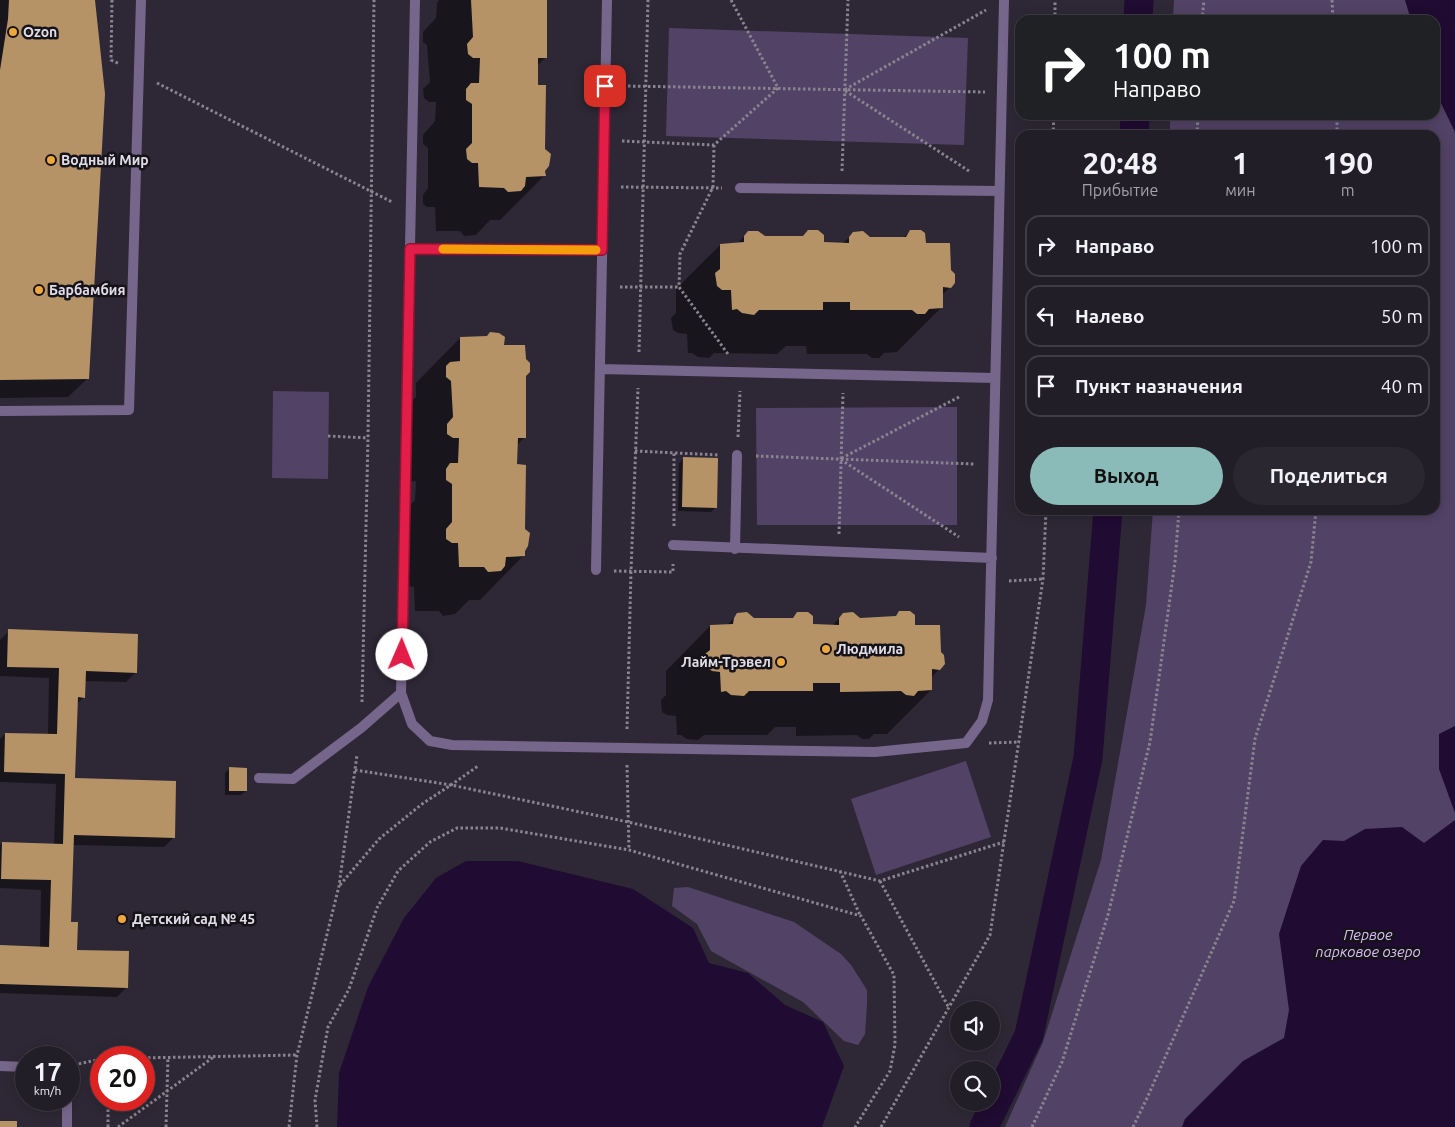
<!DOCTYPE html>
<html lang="ru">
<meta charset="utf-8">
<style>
body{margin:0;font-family:Ubuntu,sans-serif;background:#2a2730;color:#f1f3f6;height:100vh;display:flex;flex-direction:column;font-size:19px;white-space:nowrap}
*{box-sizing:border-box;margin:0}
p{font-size:16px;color:#a2a2a8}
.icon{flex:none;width:28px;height:28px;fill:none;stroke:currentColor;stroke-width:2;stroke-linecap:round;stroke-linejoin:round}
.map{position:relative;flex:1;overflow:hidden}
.drawer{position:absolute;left:1015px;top:130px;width:425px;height:385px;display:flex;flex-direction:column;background:#221e28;border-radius:15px;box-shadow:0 2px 12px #0003,0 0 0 1px #3f3c45}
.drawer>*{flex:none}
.top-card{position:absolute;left:1015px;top:15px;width:425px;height:105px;border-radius:15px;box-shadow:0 2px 12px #0003,0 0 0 1px #3f3c45;background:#202124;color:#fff;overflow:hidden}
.controls{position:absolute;left:950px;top:1001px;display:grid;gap:10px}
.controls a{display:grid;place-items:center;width:50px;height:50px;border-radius:50%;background:#221e28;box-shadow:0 2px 12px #0003,0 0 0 1px #3f3c45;font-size:25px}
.speed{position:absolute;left:15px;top:1046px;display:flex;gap:10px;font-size:25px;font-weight:700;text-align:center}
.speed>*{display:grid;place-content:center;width:65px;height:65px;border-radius:50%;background:#221e28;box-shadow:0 2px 12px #0003,0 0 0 1px #3f3c45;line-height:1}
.speed small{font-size:12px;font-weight:400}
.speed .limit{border:8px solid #d22;background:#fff;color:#111}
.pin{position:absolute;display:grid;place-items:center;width:42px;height:42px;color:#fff;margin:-21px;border-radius:10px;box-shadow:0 2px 8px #0006}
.me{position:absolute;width:55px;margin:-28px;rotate:1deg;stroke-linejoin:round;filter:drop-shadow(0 0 4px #0008)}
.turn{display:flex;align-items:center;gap:18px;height:105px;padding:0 15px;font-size:22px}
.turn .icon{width:65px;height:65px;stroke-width:2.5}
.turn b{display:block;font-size:35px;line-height:42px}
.eta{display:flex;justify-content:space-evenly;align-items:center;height:85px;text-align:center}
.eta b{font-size:30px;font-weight:700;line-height:35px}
.primary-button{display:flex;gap:10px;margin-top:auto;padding:10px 15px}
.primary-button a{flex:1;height:58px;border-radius:30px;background:#8bbbb9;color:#111;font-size:20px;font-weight:700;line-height:58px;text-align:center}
.primary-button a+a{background:#2a2730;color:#f1f3f6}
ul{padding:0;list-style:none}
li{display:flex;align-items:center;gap:15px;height:62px;margin:0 10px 8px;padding:0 5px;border:2px solid #3f3c45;border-radius:15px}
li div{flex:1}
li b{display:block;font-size:19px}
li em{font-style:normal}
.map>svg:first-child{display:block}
</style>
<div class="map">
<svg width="1455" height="1127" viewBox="0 0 1455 1127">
<rect width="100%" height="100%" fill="#2e2836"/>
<path fill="#524266" d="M1174,0h281v1127h-450l38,-85 58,-182 45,-255 7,-95h282v-375h-265v-20h265v-95h-262z
M669,28l299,10 -4,107 -298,-9z
M273,391l56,1 -1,87 -56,-1z
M957,407v118h-200l-1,-117z
M966,761l25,76 -115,38 -25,-76z
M688,887l106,35 47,32 10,11 16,25v14l-2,30 -7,11 -14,-4 -41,-39 -92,-51 -14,-27 -25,-18 2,-18z"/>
<path fill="#200b32" d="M1405,0h50v132l-20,-41v-71h-24z
M1455,726v87l-16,-44v-35z
M1455,820v307h-273l3,-8 58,-58 41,-23 5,-28 -10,-76 22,-68 22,-26 21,1 21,-12 37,-2 22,16z
M466,861h52l115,28 60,39 16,35 39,10 37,32 38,17 21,44 -22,61h-485l2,-54 29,-86 36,-69 32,-40z"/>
<path fill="#0007" d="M0,0h93l-5,378 -20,19 -68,1z
M439,0h106l1,57 -9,9 -1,20 8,90 -44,44h-10l-14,15 -12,1 -4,-5h-24l-1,-24h-8l-4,-3v-9l5,-7v-40l-5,-4v-9l12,-14 1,-19h-7l-5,-4 -1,-9 7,-7 -3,-37 -4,-3v-10l13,-14 1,-15z
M910,231l15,13 25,43 -9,9v12l-44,44 -13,1 -5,5h-7l-5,-4h-60l-1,-8h-20l-9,8 -63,-1 -5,5 -11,-1 -6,-4h-4l-1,-19 -9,-1 -5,-3 -2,-12 5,-5v-24l44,-44 17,-1 11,-12 16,5 58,7h20l12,-11 16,5h33z
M460,338l42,8 23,30v61l-9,9v20l8,89 -44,45h-11l-14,14 -12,2 -4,-5h-24l-1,-24 -7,-1 -1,-77 9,-9 1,-19 -8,1 -2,-75 10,-10v-14z
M684,458l31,50 -4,4 -33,-1 1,-48z
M797,613l15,12 20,1 11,-12 17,5 54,7 25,43 -8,9v12l-44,44h-13l-5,5h-7l-5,-4 -61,1v-9h-21l-8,8h-63l-6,5 -11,-1 -6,-4h-4l-1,-19 -9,-1 -5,-3 -1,-12 5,-5v-24l44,-45h16l12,-12 16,5h38z
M9,631l127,41 -10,10 -42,-1v16l-8,8 -2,74 99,59 -9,9 -91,-2 -3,78 5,28 51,37 -9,9 -117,-4v-47l40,2 1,-58 -41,-2v-43l2,-2 52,2 2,-61 -56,-2v-43l5,-5 43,1 1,-57 -49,-2v-36z
M230,768l16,23 -5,4h-16v-22z"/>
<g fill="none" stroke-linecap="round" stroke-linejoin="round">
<path stroke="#200b32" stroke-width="29" d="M1138,20l1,-20
M1134,135l1,-20
M984,1127l45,-92 59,-277 20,-248"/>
</g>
<path fill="#b69366" d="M9,0h86l10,94 -16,285 -89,1v-310l8,-51z
M471,0h76v58h-9v27h8l-1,64 6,5 -2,12 -4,5 1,5 -20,1 -1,9 -4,5 -13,1 -4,-4 -25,-1 -1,-24h-6l-5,-4 -1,-10 6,-6v-39l-6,-4v-11l5,-6h8l1,-25h-7l-5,-4 -1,-10 6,-7z
M808,230h10l6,5v7l25,1v-6l4,-5 10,-1 7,6h36l4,-7h11l4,3 1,10h24l1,27 4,4v9l-4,5 -8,-1v21l-14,1 -4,5h-8l-5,-4h-62v-8h-27v8h-64l-5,5 -12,-2 -5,-4 -5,1 -1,-20h-9l-5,-4 -2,-13 5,-4v-25l24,-2v-6l4,-5h10l7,5h38z
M490,332l9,1 6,4 -1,8h21l1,14 4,4v9l-4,4v62h-8l-1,26 9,1 -1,64 5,4 -2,13 -3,5v5l-19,1 -1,9 -4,5 -13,1 -4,-5h-25l-1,-24h-6l-6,-4v-10l6,-7v-38l-6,-4v-11l4,-6h8l1,-25h-6l-6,-4v-10l6,-7 -2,-36 -5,-4v-11l4,-4 10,-1v-24l27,-1z
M683,457l35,1 -1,50 -35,-1z
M899,611h11l5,4v10h25l1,27 3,3 1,9 -5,6 -8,-1v21l-14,1 -4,5 -8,-1 -5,-4 -61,1v-9h-27v8h-64l-5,5 -13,-1 -5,-4 -5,1 -1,-20 -8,-1 -6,-4 -1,-13 5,-4v-25l23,-1 1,-6 3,-5 10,-1 7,6h39l4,-6h11l5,4v8l26,1v-7l4,-5 10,-1 7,6 36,-2z
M8,629l130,5 -1,39 -51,-2 -1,27 -7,-1 -3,81 101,3 -1,57 -101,-3 -3,87h7l-1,28 52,1 -1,37 -128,-4v-39l49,2 2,-67 -50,-1 1,-37 61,2 2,-70 -61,-2 1,-39 52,1 2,-66 -52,-1z
M229,767l18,1v23h-18z
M0,1121h17v6h-17z"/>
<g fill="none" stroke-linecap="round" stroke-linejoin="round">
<path stroke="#898490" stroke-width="3" stroke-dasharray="2.5 2.5" stroke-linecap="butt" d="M112,0l-1,60 9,4
M1332,0l1,20
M1055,20v-20
M1202,20l2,-20
M157,83l235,119
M623,86l362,6
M1053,135l1,-20
M1197,135l1,-20
M1337,135v-20
M622,141l92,4 64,-57 -47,-88
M714,145l-1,42 -33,67 -1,33 49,67
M842,171l6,-171
M969,171l-125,-81 142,-80
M621,187l101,1
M620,287h59
M639,352l9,-352
M959,397l-119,62 119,78
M328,436l40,2
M738,437l2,-46
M635,451l84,4
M756,456l218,8
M674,526v-74
M839,534l4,-141
M614,571l59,1v-8
M1009,581l34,-2
M362,702l6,-264 6,-438
M627,729l4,-158 7,-183
M989,743l31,-1
M627,765l2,85
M355,770l96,15 177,37 252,59 124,-39
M840,871l20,44
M880,881l69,127
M340,885l39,-46 43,-35 29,-19 27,-19
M138,1058l159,-3
M69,1066l32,-7
M108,1127v-27
M118,1127l97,-71
M166,1127l2,-70
M289,1127l8,-72 42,-169 18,-131
M317,1127l-2,-27 13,-73 21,-38 28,-81 21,-37 32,-29 27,-14h43l129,22 232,66 33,59 1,70 -5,26 -35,56
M881,1127l109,-192 53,-356 3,-69
M1032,1127l30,-65 46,-147 42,-173 25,-180 4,-52
M1133,1127l15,-31 86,-195 21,-162 56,-177 5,-52"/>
<path stroke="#77668b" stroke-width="10" d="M415,0l-14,693 11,31 18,17 22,4 423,7 91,-9 16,-22 6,-21 16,-700
M740,188l259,3
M410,249l192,1
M600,369l395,9
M0,411l129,-1 12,-410
M673,545l319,13
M735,549l2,-94
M596,570l11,-570
M259,778l34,1 68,-51 40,-35
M0,1066l26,1
M67,1100v27"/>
</g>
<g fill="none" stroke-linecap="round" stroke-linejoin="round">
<g stroke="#92132f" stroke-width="12">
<path id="route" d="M402,655l8,-406 192,1 3,-164"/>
</g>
<use href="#route" stroke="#e11d48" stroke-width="9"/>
<path stroke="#f59e0b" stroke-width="9" d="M443,249l153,1"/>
</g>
<g fill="#eea73d" stroke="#151218" stroke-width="2">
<circle cx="13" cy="32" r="5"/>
<circle cx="51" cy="160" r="5"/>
<circle cx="39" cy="290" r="5"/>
<circle cx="826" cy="649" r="5"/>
<circle cx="781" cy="662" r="5"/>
<circle cx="122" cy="919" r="5"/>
</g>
<g text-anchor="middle" stroke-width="5" stroke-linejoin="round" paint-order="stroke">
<g font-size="14" font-weight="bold" fill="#e1dde7" stroke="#151218" text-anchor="start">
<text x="23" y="37">Ozon</text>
<text x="61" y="165">Водный Мир</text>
<text x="49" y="295">Барбамбия</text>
<text x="836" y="654">Людмила</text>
<text x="771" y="667" text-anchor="end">Лайм-Трэвел</text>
<text x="132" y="924">Детский сад № 45</text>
</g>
<g font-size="15" font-style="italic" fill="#d6bdf7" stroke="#151218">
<text x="1368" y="940">Первое<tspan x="1368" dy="17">парковое озеро</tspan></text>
</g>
</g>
</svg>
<div class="controls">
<a><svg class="icon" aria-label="sound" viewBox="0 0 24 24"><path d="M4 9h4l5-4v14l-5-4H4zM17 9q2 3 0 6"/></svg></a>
<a><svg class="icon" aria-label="search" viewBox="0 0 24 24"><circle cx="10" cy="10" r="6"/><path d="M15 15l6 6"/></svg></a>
</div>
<div class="speed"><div>17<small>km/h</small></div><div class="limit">20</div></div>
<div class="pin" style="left:605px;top:86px;background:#d93025"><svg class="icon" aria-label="arrive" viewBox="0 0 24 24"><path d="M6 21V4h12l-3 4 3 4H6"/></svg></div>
<svg class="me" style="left:402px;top:655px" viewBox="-20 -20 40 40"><circle r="19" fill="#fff"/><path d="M0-13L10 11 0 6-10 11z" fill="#e11d48"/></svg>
<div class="top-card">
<div class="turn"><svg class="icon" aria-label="right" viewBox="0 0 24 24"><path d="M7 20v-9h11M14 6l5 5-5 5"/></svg><div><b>100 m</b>Направо</div></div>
</div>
<section class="drawer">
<div class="eta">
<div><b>20:48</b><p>Прибытие</p></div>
<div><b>1</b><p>мин</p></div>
<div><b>190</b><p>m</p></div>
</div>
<ul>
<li><svg class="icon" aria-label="right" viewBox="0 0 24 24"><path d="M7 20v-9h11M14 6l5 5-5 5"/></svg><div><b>Направо</b></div><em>100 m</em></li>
<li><svg class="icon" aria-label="left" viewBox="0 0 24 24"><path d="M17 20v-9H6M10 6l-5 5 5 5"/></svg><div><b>Налево</b></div><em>50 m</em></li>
<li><svg class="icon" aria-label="arrive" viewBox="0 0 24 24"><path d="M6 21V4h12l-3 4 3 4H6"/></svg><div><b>Пункт назначения</b></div><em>40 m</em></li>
</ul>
<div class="primary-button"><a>Выход</a><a>Поделиться</a></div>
</section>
</div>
